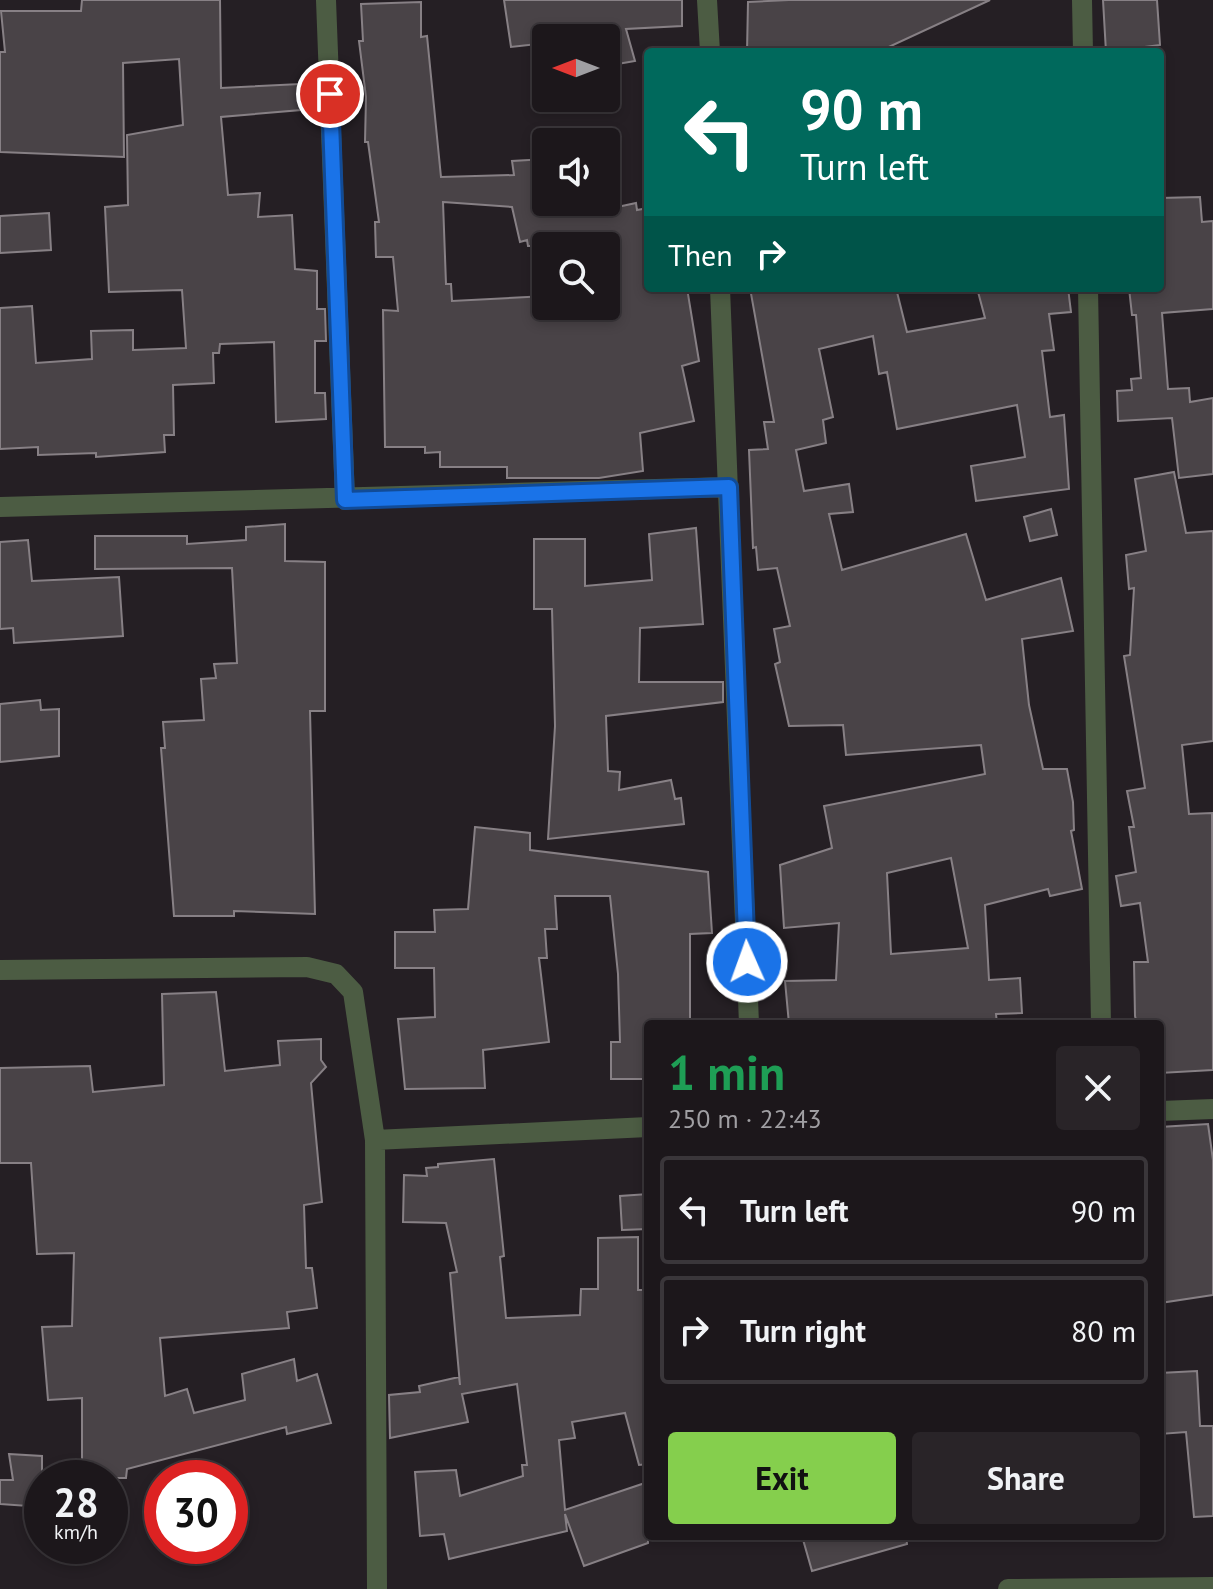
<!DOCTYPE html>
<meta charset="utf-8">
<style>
body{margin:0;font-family:"PT Sans",sans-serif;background:#292428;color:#f1f3f6;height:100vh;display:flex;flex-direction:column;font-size:30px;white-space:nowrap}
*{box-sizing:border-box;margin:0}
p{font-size:26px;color:#a09fa3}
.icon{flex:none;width:44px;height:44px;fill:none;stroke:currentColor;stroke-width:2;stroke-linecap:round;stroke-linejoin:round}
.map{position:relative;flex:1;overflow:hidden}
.details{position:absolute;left:644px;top:1020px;width:520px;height:520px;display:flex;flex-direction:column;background:#1c171b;border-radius:8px;box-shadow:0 4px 12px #0003,0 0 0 2px #3a363a}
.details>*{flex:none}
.guide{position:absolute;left:644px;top:48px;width:520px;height:244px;border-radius:8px;box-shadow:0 4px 12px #0003,0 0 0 2px #3a363a;background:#00695c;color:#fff;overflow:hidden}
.needle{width:52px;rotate:270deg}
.buttons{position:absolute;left:532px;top:24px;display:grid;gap:16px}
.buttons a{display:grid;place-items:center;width:88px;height:88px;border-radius:8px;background:#1c171b;box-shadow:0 4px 12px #0003,0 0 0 2px #3a363a;font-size:40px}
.speed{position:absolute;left:24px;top:1460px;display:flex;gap:16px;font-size:40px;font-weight:700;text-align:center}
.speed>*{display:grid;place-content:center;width:104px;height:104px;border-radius:50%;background:#1c171b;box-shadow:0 4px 12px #0003,0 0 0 2px #3a363a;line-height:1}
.speed small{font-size:20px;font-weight:400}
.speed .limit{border:12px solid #d22;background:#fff;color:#111}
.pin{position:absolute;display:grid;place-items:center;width:68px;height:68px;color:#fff;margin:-34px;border:4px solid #fff;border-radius:50%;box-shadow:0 2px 8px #0007}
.me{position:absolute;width:88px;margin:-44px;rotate:358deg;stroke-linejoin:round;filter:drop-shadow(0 0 6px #0008)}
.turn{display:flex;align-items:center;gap:28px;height:168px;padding:0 24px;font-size:36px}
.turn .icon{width:104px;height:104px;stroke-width:2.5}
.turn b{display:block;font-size:56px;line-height:68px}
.then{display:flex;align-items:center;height:76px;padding:0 24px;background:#0003;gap:16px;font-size:30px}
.round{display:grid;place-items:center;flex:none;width:84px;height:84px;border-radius:8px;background:#292428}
.headline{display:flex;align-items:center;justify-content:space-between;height:136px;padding:0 24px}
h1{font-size:48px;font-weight:800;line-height:60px;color:#1e9e55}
.action{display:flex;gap:16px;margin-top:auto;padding:16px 24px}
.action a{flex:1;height:92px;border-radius:8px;background:#85cf4d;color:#111;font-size:32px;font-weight:800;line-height:92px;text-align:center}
.action a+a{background:#292428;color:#f1f3f6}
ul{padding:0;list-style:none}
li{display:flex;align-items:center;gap:24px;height:108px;margin:0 16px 12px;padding:0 8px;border:4px solid #3a363a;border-radius:8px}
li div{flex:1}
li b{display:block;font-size:30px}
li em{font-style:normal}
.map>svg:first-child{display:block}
</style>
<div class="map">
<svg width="1213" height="1589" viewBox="0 0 1213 1589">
<rect width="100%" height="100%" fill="#251f24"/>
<path fill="#494347" stroke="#878085" stroke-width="2" fill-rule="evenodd" d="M82,0h138l1,88 79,-4 1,26 -80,7 7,78 32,-2 -2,24 34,-2 3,54 22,2v38h8l1,32h-11v52h10l1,26 -50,3 -2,-80 -54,2 -1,9h-6l1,30 -41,2 1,50h-10l1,17 -69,5v-4l-58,2v-8l-38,2v-141l32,-2 4,57 56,-4 -1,-28 42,-1v20l53,-2 -4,-58 -73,2 -4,-85 23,-2 -1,-70 56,-10 -4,-66 -56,4 1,94 -124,-5v-100h5l-4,-41h80z
M504,0h178v26l-56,3 9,32 -29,5v-28h-60v5l-35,4z
M789,0h201l-112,52h-85l-1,-5 -45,5 1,-50z
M1103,0h54l3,45 -54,7z
M421,2v35l6,-1 14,141 73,-2 -2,-14 34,-2v43h46l2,10 42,-9 1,7 11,-2v80h39l12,73 -17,5 12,55 -54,12 3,38 -44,7h-92v-11h-67v-15l-15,1v-6h-40l-2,-137 15,1 -5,-54h-17l-1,-35h4l-11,-80h-3l1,-45 -7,-56h4l-2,-37zM443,202l69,5 8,35 7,-2 1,6h78v60h-60v-10l-94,5 -1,-17h-5z
M1200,197l2,25 11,-1v88l-51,4 6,76 21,-1 1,14 23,-4v76l-34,4 -7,-60 -54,3 -1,-30 15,-1 -1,-11 10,-1 -5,-63h-4l-3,-27h31v-90z
M49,213l2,37 -51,3v-37z
M750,288h146l11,44 78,-14 -8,-30h91l3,24 -22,2 5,36 -12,1 8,66 14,-2 5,74 -93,12 -5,-35 54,-9 -8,-52 -120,24 -10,-57 -8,2 -6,-38 -54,13 14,68 -10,3 3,23 -30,7 8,41 45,-7 4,28 -24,2 13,56 124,-36 20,66 75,-22 12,53 -51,8 7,66 14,64h24l6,33 1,28 -3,1 11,58 -32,7 -2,-7 -63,16 4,75 31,-2 2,35 -26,1 1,10h-208l-4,-43 51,-1 3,-57 -55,5 -4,-63 52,-17 -8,-42 161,-32 -4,-29 -135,10 -3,-30 -54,1 -14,-62 5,-2 -6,-33 16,-3 -13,-58 -19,2 -2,-23 -3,1 -4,-98 19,-1 -4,-27h10zM951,858l17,90 -77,6 -4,-81z
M1174,472l12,61 27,-2v210l-31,4 7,69 23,-1 1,257 -53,3v-49h-23l-2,-8 -1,-54h14l-8,-59 -19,3 -5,-30 20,-4 -7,-45h5l-7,-36 18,-3 -21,-132 6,-1 4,-67 -5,1 -3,-34 20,-4 -11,-72z
M1051,509l6,26 -27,6 -6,-24z
M285,524v37l40,1v149h-15l5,203 -81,-3v5h-60l-13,-168h4l-2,-26 41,-2 -3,-41 15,-1 -2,-14 23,-1 -5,-95 -137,1v-33h92v8l59,-4v-13z
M696,528l7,96 -63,4 -1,54h84v20l-117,14 2,55 12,1 -1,18 52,-10 4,19 6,-1 3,26 -136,15 7,-113 -3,-117h-18v-70h51v47l67,-6 -3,-46z
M28,540l4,41 87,-4 4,59 -109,7 -1,-15 -13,1v-87z
M40,700l1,10 18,-1v47l-59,6v-58z
M475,827l55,6v17l178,22 4,61 -22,1v90h-42v55h-37v-37h9l-2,-68 -8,-78h-55l2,33h-12l2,29h-8l10,84 -66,8 2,38 -80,1 -7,-70 37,-2 -1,-49h-39v-36h40l-1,-22 34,-1z
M216,992l9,79 55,-6 -2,-24 43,-2v21l5,7 -15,16 11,119 -18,3 2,63h6l5,40 -30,4 2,16 -129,10 5,58 22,-7 7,24 51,-13 -3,-26 52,-15 3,22 20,-7 14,49 -44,11 -1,-7 -159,42 -1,9h-44v-80l-34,2 -6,-73 30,-1 2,-73 -37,1 -6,-91h-31v-95l90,-2 3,26 71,-7 -2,-91z
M1208,1124l5,36v135l-53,8v-176z
M494,1159l10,97 -4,1 6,61 74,-3 1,-26h17v-51l40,-1v53h10v174l-9,1 -14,-52 -53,9 3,16 -16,2 6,70 83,-28v61l-64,23 -19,-52 2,17 -118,28 -5,-25 -24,2 -5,-64 41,-2 4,26 63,-20 -1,-11h5l-10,-81 -55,10 6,28 -78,16 -1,-43 31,-3 -1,-6 40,-9 1,8 -10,-112 7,-1 -11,-49 -43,-1 1,-47 23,1 -1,-8 12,-1v-3z
M648,1194v35l-26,1 -2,-34z
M1197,1371l3,55h13v90l-19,1 -8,-85 -26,2v-61z
M9,1454l33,2v51l-42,-3v-24h13z
M802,1536h104l1,8 -95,27z"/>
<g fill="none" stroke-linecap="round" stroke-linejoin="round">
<path stroke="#4c5c43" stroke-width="20" d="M326,0l19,500
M707,0l3,52
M1082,0l1,52
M720,288l29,736
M1088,288l13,736
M0,507l729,-20
M0,970l307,-3 29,7 17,18 22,148 2,449
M1160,1111l53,-2
M375,1140l273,-13
M1008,1589l205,-2"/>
</g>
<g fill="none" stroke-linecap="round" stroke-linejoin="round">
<g stroke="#114b97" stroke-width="20">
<path id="route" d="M330,94l15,406 384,-13 18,475"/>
</g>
<use href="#route" stroke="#1a73e8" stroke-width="14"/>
</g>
</svg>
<div class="buttons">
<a><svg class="needle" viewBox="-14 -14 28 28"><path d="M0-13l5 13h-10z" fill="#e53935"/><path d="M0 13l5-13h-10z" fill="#a09fa3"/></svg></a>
<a><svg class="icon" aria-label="sound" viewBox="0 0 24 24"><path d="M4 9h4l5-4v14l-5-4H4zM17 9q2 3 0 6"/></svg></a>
<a><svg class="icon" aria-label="search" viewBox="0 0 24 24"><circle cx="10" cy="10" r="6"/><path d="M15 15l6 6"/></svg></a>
</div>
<div class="speed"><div>28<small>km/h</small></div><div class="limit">30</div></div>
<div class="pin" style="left:330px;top:94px;background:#d93025"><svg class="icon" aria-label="arrive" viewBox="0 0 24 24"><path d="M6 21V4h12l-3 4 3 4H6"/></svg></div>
<svg class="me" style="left:747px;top:962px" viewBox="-20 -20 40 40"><circle r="17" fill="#1a73e8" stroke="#fff" stroke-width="3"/><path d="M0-11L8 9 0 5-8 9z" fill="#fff"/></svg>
<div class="guide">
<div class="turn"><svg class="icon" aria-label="left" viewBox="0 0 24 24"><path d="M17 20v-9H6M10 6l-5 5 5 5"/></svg><div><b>90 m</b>Turn left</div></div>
<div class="then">Then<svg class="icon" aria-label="right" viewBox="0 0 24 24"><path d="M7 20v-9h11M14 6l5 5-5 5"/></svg></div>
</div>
<section class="details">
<div class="headline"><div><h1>1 min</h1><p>250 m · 22:43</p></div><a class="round"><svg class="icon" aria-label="close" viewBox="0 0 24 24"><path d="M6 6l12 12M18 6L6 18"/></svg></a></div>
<ul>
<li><svg class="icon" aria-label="left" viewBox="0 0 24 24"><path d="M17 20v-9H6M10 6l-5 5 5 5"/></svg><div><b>Turn left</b></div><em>90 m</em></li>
<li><svg class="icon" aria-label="right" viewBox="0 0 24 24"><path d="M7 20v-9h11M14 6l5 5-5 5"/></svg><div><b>Turn right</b></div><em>80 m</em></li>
</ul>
<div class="action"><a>Exit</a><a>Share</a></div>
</section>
</div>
